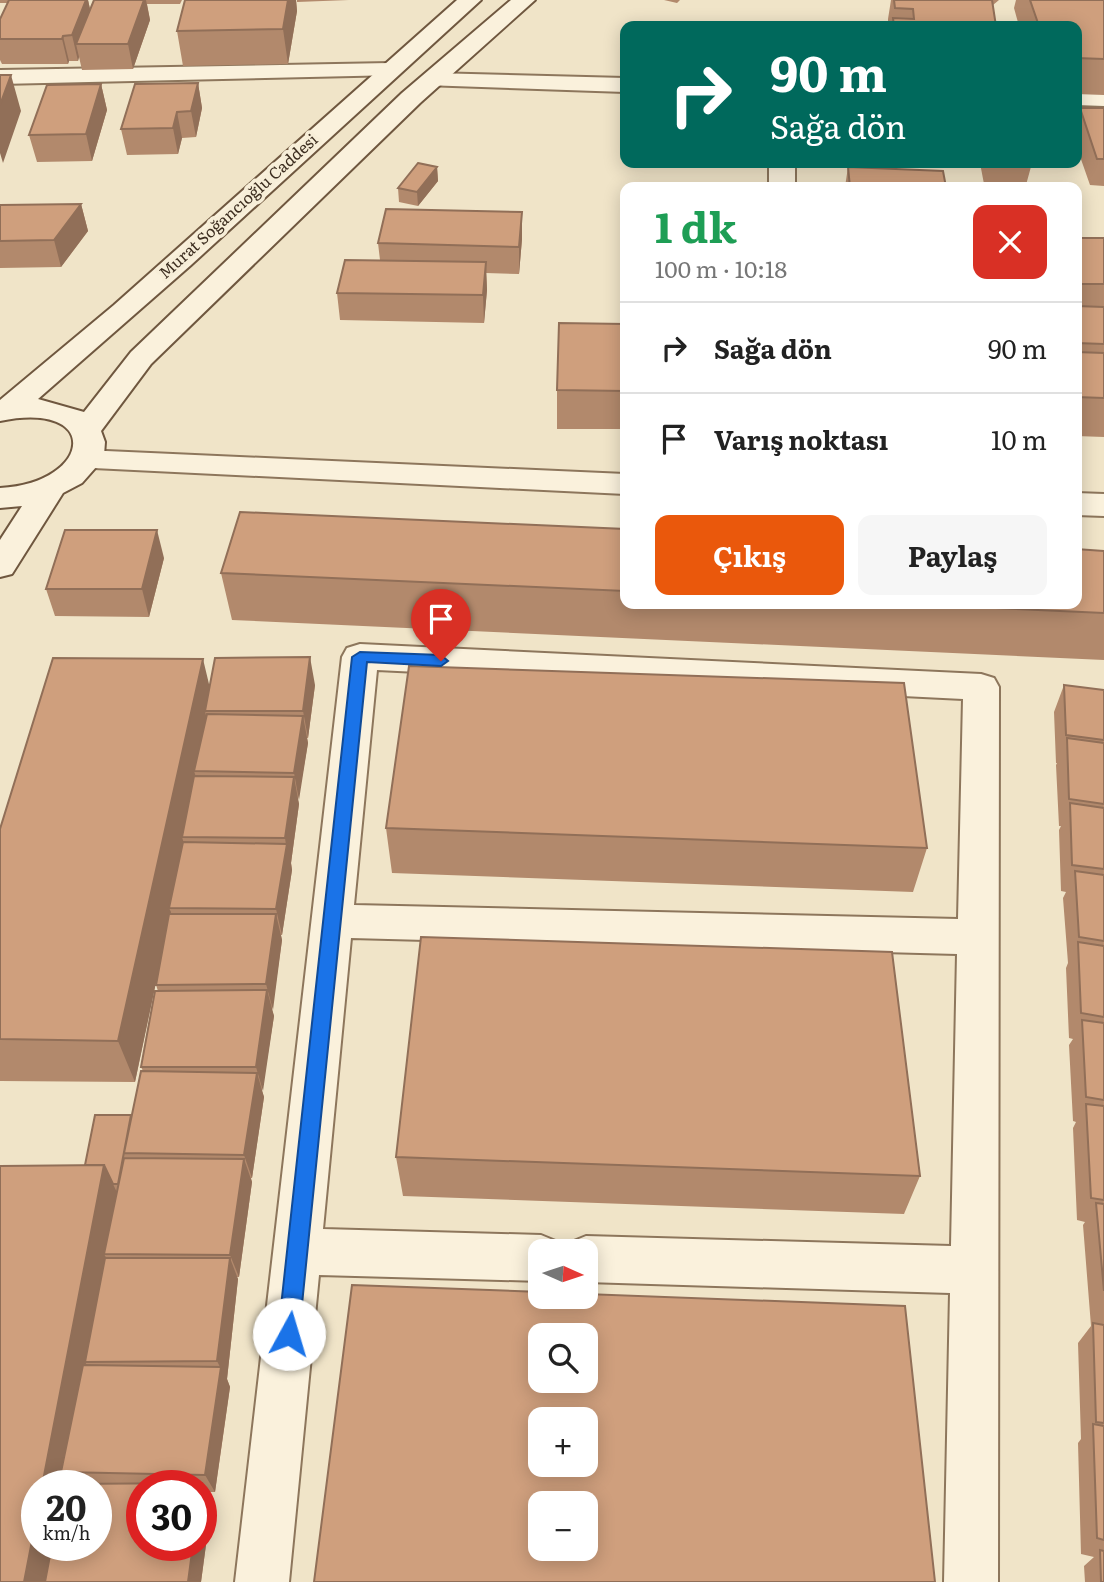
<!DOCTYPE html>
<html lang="tr">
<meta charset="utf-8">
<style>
body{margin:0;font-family:Literata,serif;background:#f6f6f6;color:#222;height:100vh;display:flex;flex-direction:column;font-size:26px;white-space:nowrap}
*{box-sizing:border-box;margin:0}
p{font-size:23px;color:#767676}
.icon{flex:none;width:38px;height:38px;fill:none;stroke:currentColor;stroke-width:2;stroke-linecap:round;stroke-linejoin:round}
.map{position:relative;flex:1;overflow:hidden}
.sheet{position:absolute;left:620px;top:182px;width:462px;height:427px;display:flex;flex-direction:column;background:#fff;border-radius:14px;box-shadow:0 4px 18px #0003}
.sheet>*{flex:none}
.banner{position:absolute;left:620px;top:21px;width:462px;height:147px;border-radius:14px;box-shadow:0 4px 18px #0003;background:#00695c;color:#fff;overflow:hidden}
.needle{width:46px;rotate:93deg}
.buttons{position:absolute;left:528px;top:1239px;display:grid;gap:14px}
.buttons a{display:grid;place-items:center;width:70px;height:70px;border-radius:14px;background:#fff;box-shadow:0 4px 18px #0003;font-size:35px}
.speed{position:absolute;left:21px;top:1470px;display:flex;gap:14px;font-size:35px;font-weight:700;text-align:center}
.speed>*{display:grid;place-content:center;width:91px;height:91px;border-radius:50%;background:#fff;box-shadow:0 4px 18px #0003;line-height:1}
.speed small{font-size:18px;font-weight:400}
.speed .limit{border:10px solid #d22;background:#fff;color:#111}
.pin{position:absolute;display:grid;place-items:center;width:60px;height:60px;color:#fff;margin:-72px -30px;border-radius:50% 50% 50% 0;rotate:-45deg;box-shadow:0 0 7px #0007}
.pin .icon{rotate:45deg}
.me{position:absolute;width:77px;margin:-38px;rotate:6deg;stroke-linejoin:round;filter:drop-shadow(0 0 5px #0008)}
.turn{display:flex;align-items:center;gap:24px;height:147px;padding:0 35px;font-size:32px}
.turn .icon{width:91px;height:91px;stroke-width:2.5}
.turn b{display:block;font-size:49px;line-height:60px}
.round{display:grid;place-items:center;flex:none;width:74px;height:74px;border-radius:14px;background:#f6f6f6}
.head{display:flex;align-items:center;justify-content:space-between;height:119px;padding:0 35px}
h1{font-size:42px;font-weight:700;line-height:52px;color:#1e9e55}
.button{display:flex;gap:14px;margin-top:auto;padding:14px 35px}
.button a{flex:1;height:80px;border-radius:14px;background:#ea580c;color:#fff;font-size:28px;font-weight:700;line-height:80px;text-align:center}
.button a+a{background:#f6f6f6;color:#222}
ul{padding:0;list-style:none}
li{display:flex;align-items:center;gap:21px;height:91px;padding:0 35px;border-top:2px solid #e0e0e0}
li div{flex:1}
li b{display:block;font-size:26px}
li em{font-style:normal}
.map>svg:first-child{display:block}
</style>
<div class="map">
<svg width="1104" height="1582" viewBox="0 0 1104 1582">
<rect width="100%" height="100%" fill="#f0e4c8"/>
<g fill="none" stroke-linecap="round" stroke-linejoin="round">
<g stroke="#8d765c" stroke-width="4">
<path id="minor" d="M390,63l8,2 4,5 -4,5 -398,9v-14z
M432,73l193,5v14l-201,-7 -4,-5 4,-5z
M1076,91l28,1v14l-28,-1z
M769,163h26v24h-26z
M84,450l541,24v20l-552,-27 -5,-7 5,-7z
M1076,493l28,1v22l-28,-1z
M360,644l621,30 13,4 5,9 -1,895h-54l6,-289 -364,-11v-31h-21l4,-8 17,-7 365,10 6,-292 -606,-16 -28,291 218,6 17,7 4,9h-21v30l-222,-6 -30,307h-54l107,-925 5,-9zM377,670l586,29 -5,220 -604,-14z"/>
</g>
<g stroke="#6f573f" stroke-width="4">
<path id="secondary" d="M457,0h24l-290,265 -153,134 46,13 47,-60 271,-259 109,-93h24l-115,103 -269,261 -50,67 4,11 -1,13 -7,11 -15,17 -19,10 -51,81 -12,3v-37l22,-34 -22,2v-20c92,-5 103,-88 0,-67v-21l114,-95z"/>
</g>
<use href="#minor" fill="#faf1dc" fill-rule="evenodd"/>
<use href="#secondary" fill="#faf1dc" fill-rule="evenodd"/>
</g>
<path fill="#b2896c" d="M0,0h88l2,9 4,-9h88l-2,4h-33l3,16 -17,49 -51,1 -3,-13 -1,4h-9l-1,3h-66l-2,-4v-41l8,-16h-8z
M185,0h111l1,11 -9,53 -105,2 -6,-35z
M297,0h52l-52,2z
M664,0h16l-3,3z
M891,0h108l-6,5 3,21h-108v-7z
M1016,0h88v95l-28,-1v-68h-57l-5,-18z
M198,83l4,25 -6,29 -14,1 -4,16 -51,1 -6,-26z
M101,84l6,26 -15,51 -55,1 -8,-27z
M1080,108h24v78l-14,-1 -14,-40v-25z
M980,163h52l-6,22 -42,-1z
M437,167l1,14 -20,25 -19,-4 -1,-14z
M848,167l98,20h-101z
M81,204l7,27 -27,36 -61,1v-63z
M1076,238h28v199l-28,-1z
M522,239l-3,35 -33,-1 1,17 -3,33 -144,-3 -3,-27 43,-33 -2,-17z
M625,324v105h-68v-39z
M625,529v75h451l28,-53v109l-872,-40 -11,-47z
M164,558l-15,59 -94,-1 -9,-27z
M315,685l-7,53h-1l1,5 -10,57 1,4 -8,59 1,7 -10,65h-1l1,5 -10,70 2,6 -12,75 2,6 -12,81h-1l1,4 -13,95h-2l1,2 -11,100 3,8 -15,105h-8l5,8 -11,82h-201l85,-417 47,-49 11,-45 -2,-4 17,-76 -2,-6v-4l-21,101 -135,-1v-252l209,-143z
M1064,685l40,5v892h-19l-1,-16 10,-9 -13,-3 -3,-111 3,-4 -3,-96 13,-17 -8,-101 2,-3 -8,-2 -4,-92 3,-6 -3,-1 -4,-76 4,-6 -4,-1 -3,-70 2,-5 -5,-65 3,-6 -5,-1 -2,-61 2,-4h-2l-3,-61 1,-2h-1l-2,-51z
M386,828l541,20 -14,44 -521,-19z
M396,1157l524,19 -16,38 -501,-18z"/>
<path fill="#916f58" d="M84,0h4l5,23 -17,21 3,13 -1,4 -6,-26z
M144,0h2l4,20 -17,49 -5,-25z
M288,0h8l1,11 -9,53 -5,-35z
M63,36l6,25 -1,3 -6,-25z
M11,75l10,36 -18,52 -3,-10v-48z
M198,83l4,25 -6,29 -5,-26z
M101,84l6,26 -15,51 -6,-27z
M177,112l5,26 -4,16 -5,-26z
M437,167l1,14 -20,25 -1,-14z
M81,204l7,27 -27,36 -7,-27z
M522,212v27l-3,35v-27z
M486,262l1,28 -3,33 -1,-28z
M157,530l7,28 -15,59 -7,-28z
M310,657l5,28 -7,53 -5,-27z
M203,659l11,46 -9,6 4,18 -15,42 4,12 -16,54 3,10 -16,61 2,4 -36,170 -17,-41z
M303,716l5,27 -9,57 -5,-27z
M294,777l5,27 -8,59 1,7 -10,65 -6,-26 10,-64 -1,-7z
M276,914l6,26 -9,70 -7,-26z
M267,990l7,26 -11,75 -7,-24z
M257,1073l7,24 -12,81 -8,-23z
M244,1159l8,23 -13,95 -9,-22z
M104,1165l18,38 -18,51 7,12 -26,96 7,11 -31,99 10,14h-29z
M230,1258l8,21 -11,100 3,8 -15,105 -10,-17 16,-106 -4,-8z
M202,1483l10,17 -11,82h-13l5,-37h8z
M37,1515v30h24l-7,37h-30z"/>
<path fill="#cf9f7d" stroke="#916f58" stroke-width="2" fill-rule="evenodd" d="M9,0h77l-14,35 -9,1 -1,3h-62v-20z
M94,0h50l-16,44h-52z
M185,0h103l-5,29 -106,2z
M894,0h98l4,26h-102l-1,-8 21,1 -1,-10 -18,-1z
M1030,0h74v59l-28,-1v-32h-37z
M0,75h11l-11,30z
M198,83l-7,28 -14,1 -4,16 -52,1 14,-45z
M101,84l-15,50 -57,1 18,-50z
M1080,108h24v51h-7z
M418,163l19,4 -20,25 -19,-4z
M848,167l95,4 3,16h-96z
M81,204l-27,36 -54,1v-36z
M386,209l136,3 -3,35 -141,-4z
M1076,238h28v46h-28z
M345,260l141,2 -3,33 -146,-2z
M1076,306l28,1v37l-28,-1z
M559,323l66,1v67l-68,-1z
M1076,352l28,1v45l-28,-1z
M240,512l385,17v62l-404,-18z
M65,530h92l-15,59h-96z
M1076,549l28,2v62l-196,-9h168z
M310,657l-7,54h-98l10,-53z
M53,658l150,1 -85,382 -118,-2v-210z
M409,666l495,17 23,165 -541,-20z
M1064,685l40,5v50l-38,-5z
M207,714l96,2 -9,57 -100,-2z
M1067,738l37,5v61l-35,-5z
M194,776l100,1 -9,61 -103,-1z
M1070,803l34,5v61l-32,-4z
M183,842l104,2 -11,65 -107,-1z
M1075,871l29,4v66l-25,-4z
M169,914h107l-10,70 -110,1z
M421,937l471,15 28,224 -524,-19z
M1078,942l26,4v71l-23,-4z
M267,990l-11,77h-115l14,-76z
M1082,1020l22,3v77l-18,-3z
M141,1071l116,2 -13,82 -120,-2z
M1086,1104l18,2v94l-13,-2z
M95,1115h36l-13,69h-5l-9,-19h-19z
M124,1158l120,1 -14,96 -126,-1z
M104,1165l-62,321h-5v29l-13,67h-24v-416z
M1096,1203l8,1v87z
M105,1258h125l-13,103 -132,1z
M352,1285l189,7v5h45v-3l319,12 30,276h-621zM541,1335h45v46h-45zM541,1419h45v46h-45zM541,1503h45v46h-45z
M1093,1323l11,2v98l-8,-1z
M83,1365l138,2 -16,108 -144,-3z
M1093,1424l11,2v114l-7,-2z
M202,1483l-1,5v-2h-59v59h51l-5,37h-143l7,-37h44v-59h-33v-2z
M1100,1550l4,1v31h-3z"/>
<path fill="#1a73e8" stroke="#114b97" stroke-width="2" d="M360,652l81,3 7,6 -7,5 -74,-4 -68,672 -3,7 -7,3 -8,-3 -3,-7 74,-677z"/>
<g text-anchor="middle" stroke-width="7" stroke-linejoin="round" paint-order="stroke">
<g font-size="16" fill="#3d2e20" stroke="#f7eed8">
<text transform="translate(238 206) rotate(-42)" y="6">Murat Soğancıoğlu Caddesi</text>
</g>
</g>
</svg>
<div class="buttons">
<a><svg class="needle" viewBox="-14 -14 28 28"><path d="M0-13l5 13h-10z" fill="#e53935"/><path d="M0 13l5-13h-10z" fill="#767676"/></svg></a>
<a><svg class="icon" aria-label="search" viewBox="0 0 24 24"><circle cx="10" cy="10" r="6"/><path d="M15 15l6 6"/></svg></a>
<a>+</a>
<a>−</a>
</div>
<div class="speed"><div>20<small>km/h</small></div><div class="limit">30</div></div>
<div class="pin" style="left:441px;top:661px;background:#d93025"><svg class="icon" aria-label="arrive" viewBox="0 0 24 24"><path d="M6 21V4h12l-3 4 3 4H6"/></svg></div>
<svg class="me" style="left:289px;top:1334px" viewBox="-20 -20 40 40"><circle r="19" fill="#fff"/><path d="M0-13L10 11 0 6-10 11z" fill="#1a73e8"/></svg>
<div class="banner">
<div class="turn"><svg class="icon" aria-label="right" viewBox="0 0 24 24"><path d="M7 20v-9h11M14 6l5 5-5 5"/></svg><div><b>90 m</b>Sağa dön</div></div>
</div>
<section class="sheet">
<div class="head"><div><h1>1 dk</h1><p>100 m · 10:18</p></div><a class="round" style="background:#d93025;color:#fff"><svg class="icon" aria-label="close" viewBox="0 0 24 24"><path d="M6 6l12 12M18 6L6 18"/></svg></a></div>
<ul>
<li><svg class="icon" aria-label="right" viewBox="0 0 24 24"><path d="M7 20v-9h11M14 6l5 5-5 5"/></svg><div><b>Sağa dön</b></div><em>90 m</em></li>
<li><svg class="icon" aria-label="arrive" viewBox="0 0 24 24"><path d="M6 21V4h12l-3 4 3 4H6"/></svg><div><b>Varış noktası</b></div><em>10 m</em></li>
</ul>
<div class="button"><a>Çıkış</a><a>Paylaş</a></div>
</section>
</div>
